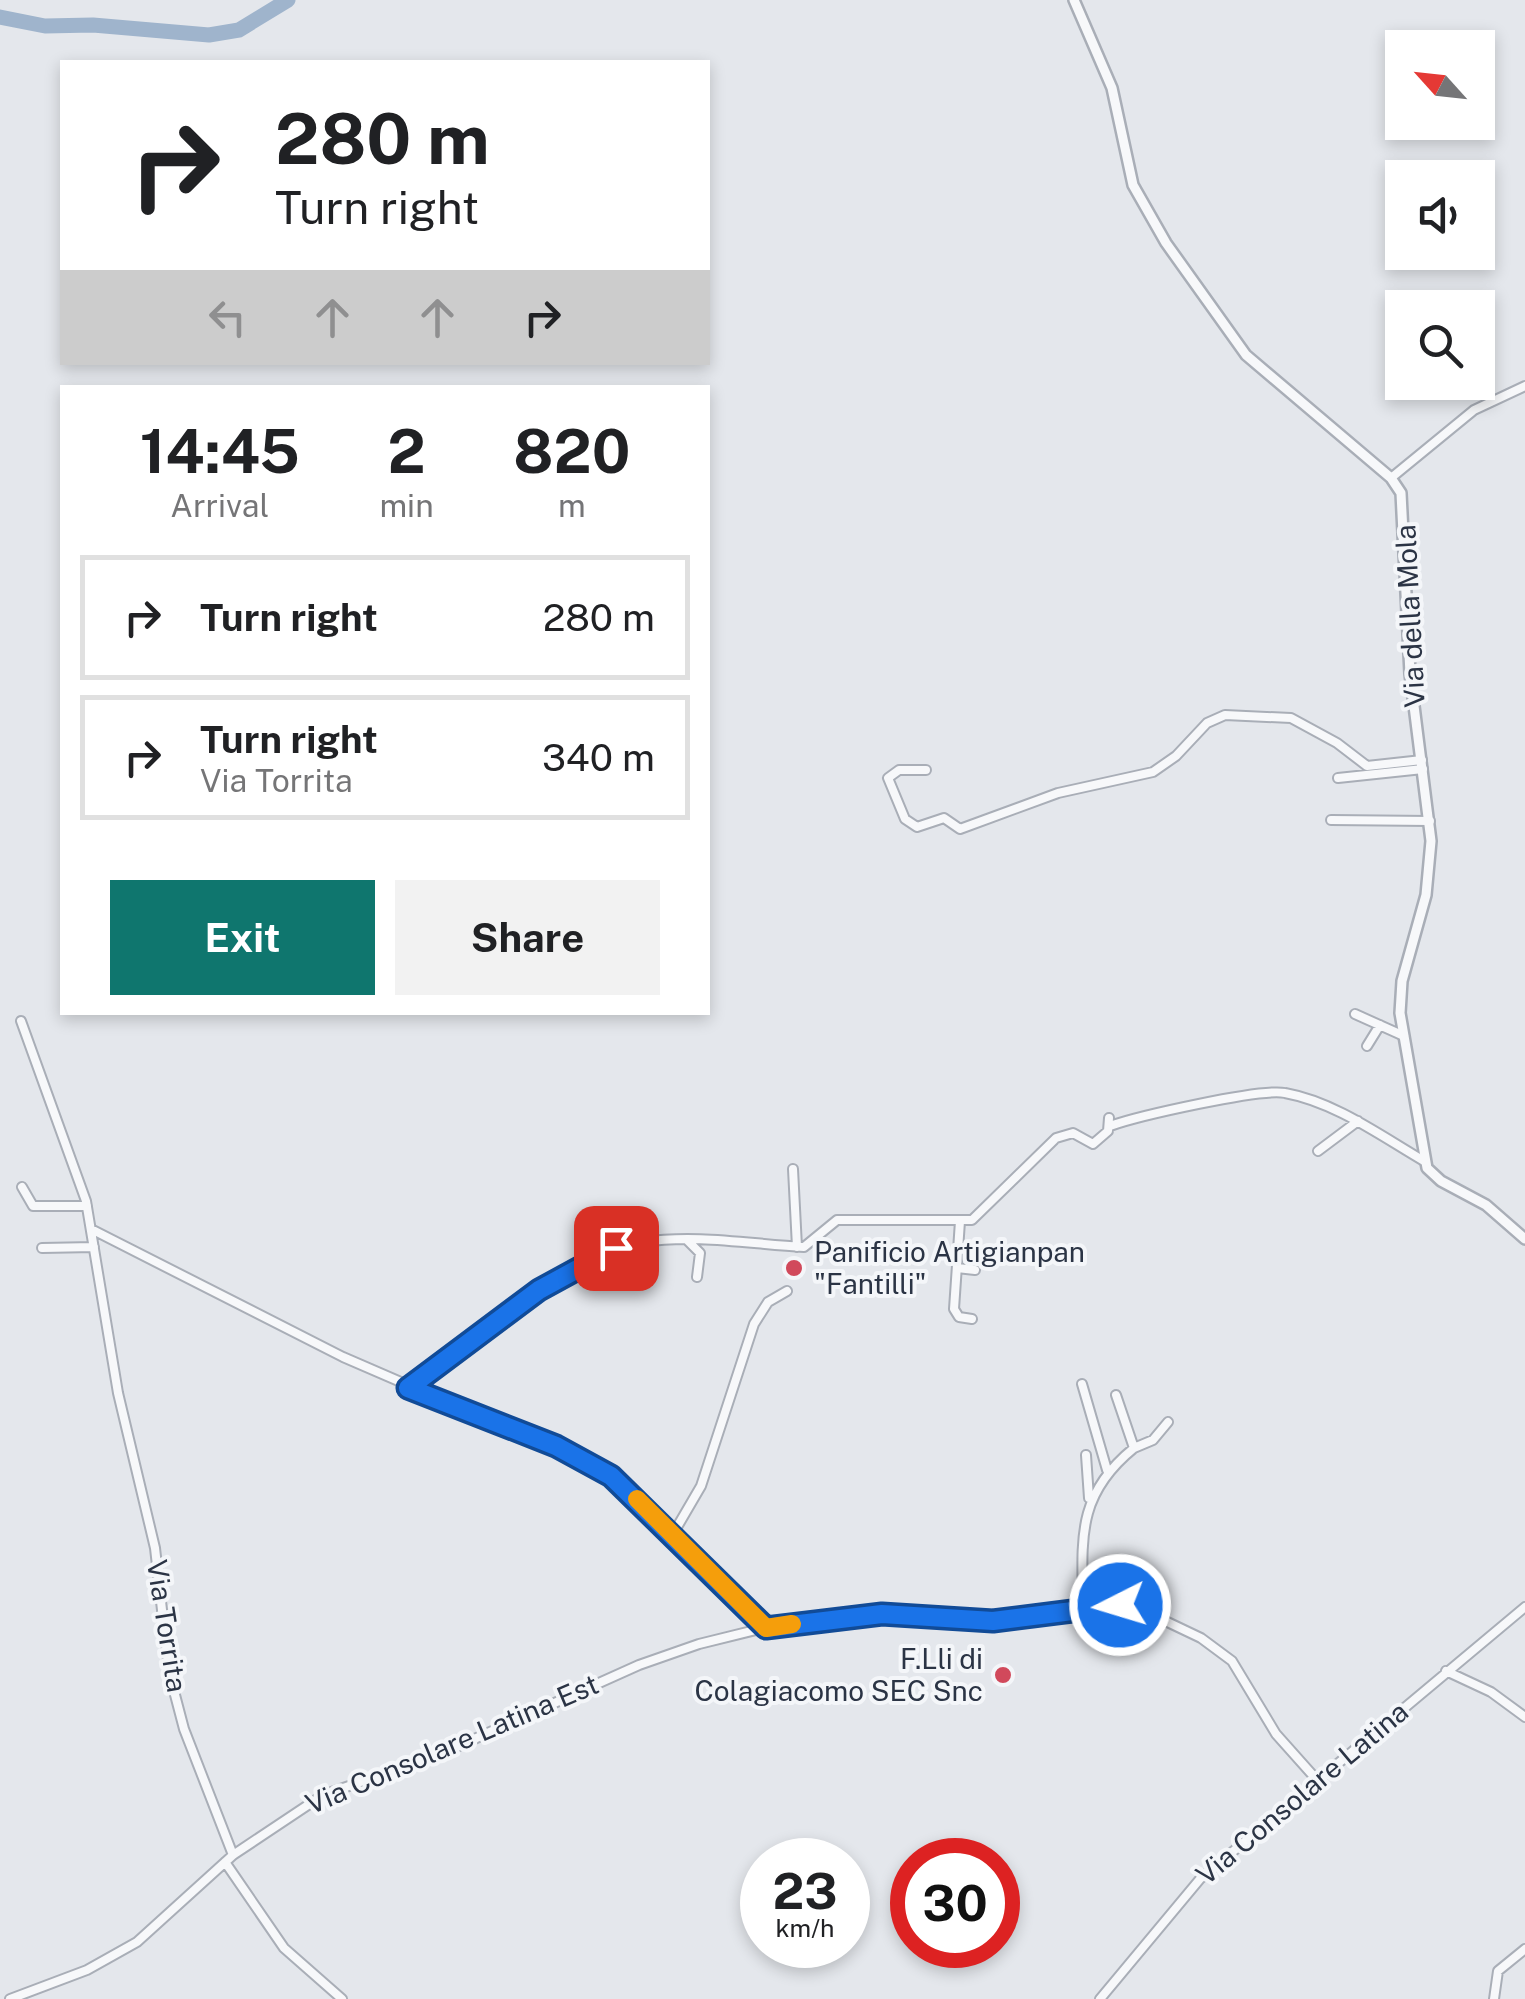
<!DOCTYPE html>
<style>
body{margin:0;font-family:"Public Sans",sans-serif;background:#f2f2f2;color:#202124;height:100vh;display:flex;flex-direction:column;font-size:38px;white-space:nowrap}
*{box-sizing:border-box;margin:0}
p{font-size:32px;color:#757577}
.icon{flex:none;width:55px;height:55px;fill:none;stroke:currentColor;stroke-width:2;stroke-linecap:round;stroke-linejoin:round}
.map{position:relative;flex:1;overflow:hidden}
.drawer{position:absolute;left:60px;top:385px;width:650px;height:630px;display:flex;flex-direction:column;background:#fff;border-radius:0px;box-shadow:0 5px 15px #0003}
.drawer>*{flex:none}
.guide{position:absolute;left:60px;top:60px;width:650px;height:305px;border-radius:0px;box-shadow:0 5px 15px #0003;background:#fff;color:#202124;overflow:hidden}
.needle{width:65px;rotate:297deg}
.tools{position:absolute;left:1385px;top:30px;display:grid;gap:20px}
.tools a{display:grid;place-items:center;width:110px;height:110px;border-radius:0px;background:#fff;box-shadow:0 5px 15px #0003;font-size:50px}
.speed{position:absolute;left:740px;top:1838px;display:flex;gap:20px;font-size:50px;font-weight:700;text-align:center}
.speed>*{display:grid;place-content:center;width:130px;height:130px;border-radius:50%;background:#fff;box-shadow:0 5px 15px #0003;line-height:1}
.speed small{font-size:25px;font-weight:400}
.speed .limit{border:15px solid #d22;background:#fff;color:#111}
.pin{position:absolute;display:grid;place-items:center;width:85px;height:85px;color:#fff;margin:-42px;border-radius:20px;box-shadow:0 5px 15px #0006}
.me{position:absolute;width:110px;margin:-55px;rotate:265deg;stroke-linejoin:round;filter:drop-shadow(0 0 8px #0008)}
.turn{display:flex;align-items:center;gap:35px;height:210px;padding:0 50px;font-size:45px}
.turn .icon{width:130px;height:130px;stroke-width:2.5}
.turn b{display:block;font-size:70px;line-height:85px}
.lanes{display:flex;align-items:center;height:95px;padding:0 50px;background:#0003;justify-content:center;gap:50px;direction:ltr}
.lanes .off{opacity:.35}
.eta{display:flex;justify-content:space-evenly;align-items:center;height:170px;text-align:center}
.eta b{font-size:60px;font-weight:700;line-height:70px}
.cta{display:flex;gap:20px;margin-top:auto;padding:20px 50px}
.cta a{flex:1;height:115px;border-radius:0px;background:#0f766e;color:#fff;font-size:40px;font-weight:700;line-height:115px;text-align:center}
.cta a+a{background:#f2f2f2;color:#202124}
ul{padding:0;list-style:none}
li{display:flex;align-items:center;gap:30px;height:125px;margin:0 20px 15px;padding:0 30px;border:5px solid #e0e0e0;border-radius:0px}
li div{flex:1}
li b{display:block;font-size:38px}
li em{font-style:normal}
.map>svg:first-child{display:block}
</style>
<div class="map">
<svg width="1525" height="1999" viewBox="0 0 1525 1999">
<rect width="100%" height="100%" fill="#e4e7ec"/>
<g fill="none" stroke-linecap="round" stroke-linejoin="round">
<path stroke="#9fb4cc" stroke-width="15" d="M0,17l45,9 48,-1 116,10 30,-5 49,-30"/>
<g stroke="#a9aeb7" stroke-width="12">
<path id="minor" d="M1391,478l83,-68 51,-24
M926,770h-27l-11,8 17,41 12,8 27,-9 16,11 98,-36 95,-21 23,-16 31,-33 18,-8 66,3 46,25 30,23 55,-6
M1338,778l85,-9
M1331,820l99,1
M1355,1014l49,22
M21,1021l65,180 32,192 37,155 14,124 15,57 49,126
M1367,1046l13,-21
M1110,1126c28,-10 151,-38 175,-33 50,9 96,43 139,68
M1318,1151l40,-30
M793,1169l4,78
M22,1187l11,19h54
M960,1221l-6,88 5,8 13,2
M91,1229l252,128 252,109 34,24 137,138
M688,1241l12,12 -3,24
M42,1248l52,-1
M957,1268l18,2
M1082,1384l25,86
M408,1388c61,-46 160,-136 234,-146 56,-8 107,2 162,5l33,-27h135l84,-82 17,-5 20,11 15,-13 1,-13
M1134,1448l19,-8 15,-18
M1086,1455l3,43
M673,1534l28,-48 53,-162 14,-22 19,-11
M1083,1608c-1,-70 -7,-113 51,-160l-18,-53
M1446,1671l45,21 34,25
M225,1862l59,86 58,51
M10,1999l77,-29 50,-28 96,-87 90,-60 118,-41 198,-89 60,-21 73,-18 104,-11 117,6 109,-15 36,2 63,30 31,23 44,73 41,46
M1100,1999l100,-120 325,-272
M1494,1999l4,-28 27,-22"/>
</g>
<g stroke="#a9aeb7" stroke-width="14">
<path id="tertiary" d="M1074,0l38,88 21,97 33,58 80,112 145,123 10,15 9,181 21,167 -5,54 -24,86 -2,32 27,155 14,13 45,24 39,34"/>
</g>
<use href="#minor" stroke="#f7f8fa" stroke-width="8"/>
<use href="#tertiary" stroke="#f7f8fa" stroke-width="9"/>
</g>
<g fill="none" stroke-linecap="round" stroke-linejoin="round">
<g stroke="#114b97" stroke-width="25">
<path id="route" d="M616,1248l-77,42 -131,98 148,58 55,30 155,152 116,-14 111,7 127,-16"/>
</g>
<use href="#route" stroke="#1a73e8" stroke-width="18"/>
<path stroke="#f59e0b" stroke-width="18" d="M637,1499l129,129 26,-4"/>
</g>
<g fill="#d1495b" stroke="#f4f6f9" stroke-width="4">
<circle cx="794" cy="1268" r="10"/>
<circle cx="1003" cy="1675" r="10"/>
</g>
<g text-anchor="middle" stroke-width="8" stroke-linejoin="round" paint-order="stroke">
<g font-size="28" fill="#2b3445" stroke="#f4f6f9">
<text transform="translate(1410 616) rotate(-93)" y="10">Via della Mola</text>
<text transform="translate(167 1626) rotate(81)" y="10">Via Torrita</text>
<text transform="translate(452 1744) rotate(-23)" y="10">Via Consolare Latina Est</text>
<text transform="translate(1302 1793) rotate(-40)" y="10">Via Consolare Latina</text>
</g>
<g font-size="28" fill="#2b3445" stroke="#f4f6f9" text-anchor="start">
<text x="814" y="1262">Panificio Artigianpan<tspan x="814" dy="32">"Fantilli"</tspan></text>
<text x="983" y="1669" text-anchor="end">F.Lli di<tspan x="983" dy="32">Colagiacomo SEC Snc</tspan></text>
</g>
</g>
</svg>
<div class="tools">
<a><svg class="needle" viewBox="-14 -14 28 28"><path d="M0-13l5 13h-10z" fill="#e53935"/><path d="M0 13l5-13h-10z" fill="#757577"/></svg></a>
<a><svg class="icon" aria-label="sound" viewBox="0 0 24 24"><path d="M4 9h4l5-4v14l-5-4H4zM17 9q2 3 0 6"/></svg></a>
<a><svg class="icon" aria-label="search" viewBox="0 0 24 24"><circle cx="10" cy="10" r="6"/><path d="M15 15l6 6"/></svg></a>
</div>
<div class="speed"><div>23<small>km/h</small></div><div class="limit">30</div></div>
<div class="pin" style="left:616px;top:1248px;background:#d93025"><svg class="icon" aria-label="arrive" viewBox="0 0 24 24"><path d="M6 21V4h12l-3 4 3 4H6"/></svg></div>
<svg class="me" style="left:1120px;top:1605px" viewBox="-20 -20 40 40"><circle r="17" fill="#1a73e8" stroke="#fff" stroke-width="3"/><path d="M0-11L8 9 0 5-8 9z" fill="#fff"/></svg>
<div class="guide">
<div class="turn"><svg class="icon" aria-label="right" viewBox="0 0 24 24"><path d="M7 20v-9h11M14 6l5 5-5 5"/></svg><div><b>280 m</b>Turn right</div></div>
<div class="lanes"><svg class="icon off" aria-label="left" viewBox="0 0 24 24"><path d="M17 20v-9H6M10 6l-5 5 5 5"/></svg><svg class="icon off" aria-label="ahead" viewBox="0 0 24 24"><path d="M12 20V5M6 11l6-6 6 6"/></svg><svg class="icon off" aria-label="ahead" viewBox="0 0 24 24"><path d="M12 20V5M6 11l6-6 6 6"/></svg><svg class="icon" aria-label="right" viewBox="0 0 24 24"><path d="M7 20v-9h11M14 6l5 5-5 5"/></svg></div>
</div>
<section class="drawer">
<div class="eta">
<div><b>14:45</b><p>Arrival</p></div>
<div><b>2</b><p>min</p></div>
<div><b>820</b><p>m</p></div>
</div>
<ul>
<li><svg class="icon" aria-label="right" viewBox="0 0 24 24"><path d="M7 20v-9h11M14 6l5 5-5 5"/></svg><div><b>Turn right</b></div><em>280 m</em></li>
<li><svg class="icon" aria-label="right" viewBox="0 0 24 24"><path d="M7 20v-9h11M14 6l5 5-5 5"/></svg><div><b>Turn right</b><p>Via Torrita</p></div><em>340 m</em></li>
</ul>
<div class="cta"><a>Exit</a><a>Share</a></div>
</section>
</div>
